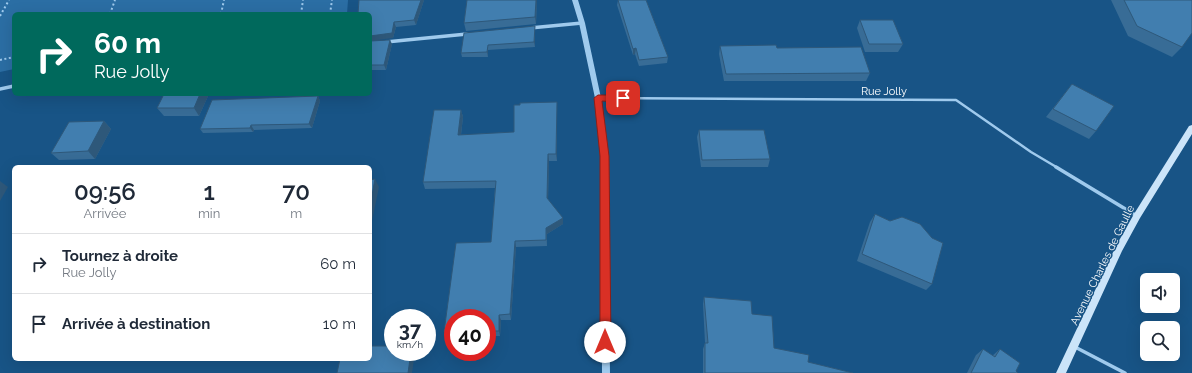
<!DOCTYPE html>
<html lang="fr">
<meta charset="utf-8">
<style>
body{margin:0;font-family:Raleway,sans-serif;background:#f2f2f3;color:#1f2937;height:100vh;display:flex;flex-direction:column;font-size:15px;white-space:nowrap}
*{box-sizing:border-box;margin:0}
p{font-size:13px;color:#747a83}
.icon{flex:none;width:22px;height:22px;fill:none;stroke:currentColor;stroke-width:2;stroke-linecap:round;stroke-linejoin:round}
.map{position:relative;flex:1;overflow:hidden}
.sheet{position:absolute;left:12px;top:165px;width:360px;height:196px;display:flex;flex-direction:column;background:#fff;border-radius:6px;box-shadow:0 4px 16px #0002}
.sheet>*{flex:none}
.guide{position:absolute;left:12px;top:12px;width:360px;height:84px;border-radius:6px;box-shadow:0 4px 16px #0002;background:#00695c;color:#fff;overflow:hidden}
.tools{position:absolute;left:1140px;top:273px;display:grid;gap:8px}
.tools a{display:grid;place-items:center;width:40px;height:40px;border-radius:6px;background:#fff;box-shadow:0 4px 16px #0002;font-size:20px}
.speed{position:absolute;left:384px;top:309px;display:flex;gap:8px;font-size:20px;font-weight:700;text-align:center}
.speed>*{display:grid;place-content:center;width:52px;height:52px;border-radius:50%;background:#fff;box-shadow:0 4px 16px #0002;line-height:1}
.speed small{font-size:10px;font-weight:400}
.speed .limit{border:6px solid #d22;background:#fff;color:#111}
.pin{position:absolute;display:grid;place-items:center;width:34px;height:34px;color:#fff;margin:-17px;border-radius:8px;box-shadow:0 2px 6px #0006}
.me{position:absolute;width:44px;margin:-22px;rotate:0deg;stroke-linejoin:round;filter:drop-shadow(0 0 3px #0008)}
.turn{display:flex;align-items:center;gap:14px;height:84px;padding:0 16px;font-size:18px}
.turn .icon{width:52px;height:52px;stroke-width:2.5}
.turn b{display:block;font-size:28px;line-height:34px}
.eta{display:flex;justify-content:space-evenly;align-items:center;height:68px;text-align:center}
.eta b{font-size:24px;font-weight:600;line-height:28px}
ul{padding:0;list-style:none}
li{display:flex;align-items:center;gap:12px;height:60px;padding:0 16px;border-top:1px solid #e0e1e3}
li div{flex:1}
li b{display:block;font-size:15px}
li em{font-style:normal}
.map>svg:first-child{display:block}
</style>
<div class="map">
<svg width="1192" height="373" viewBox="0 0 1192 373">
<rect width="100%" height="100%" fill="#185486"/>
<path fill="#2b6ea4" d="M0,0h348l-1,14h-333v55l-14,3z"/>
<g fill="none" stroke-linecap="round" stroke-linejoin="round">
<path stroke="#9fcaed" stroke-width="2" stroke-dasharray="2 2.5" stroke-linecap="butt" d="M110,14l5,-14
M221,14l3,-14
M301,14l2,-14
M330,14l2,-14
M0,16l9,-16
M0,60l14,-3"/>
<path stroke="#9fcaed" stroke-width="2.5" d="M598,98l358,2 75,52 27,16"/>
<path stroke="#9fcaed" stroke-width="3.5" d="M1056,167l81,49
M1075,347l50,26"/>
<path stroke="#9fcaed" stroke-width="3.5" d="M530,28l52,-5
M386,42l81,-8
M0,89l14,-3"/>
<path fill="#9fcaed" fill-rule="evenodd" d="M572,0h6l7,23 16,75 6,58 3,217h-8l-1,-217 -6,-58 -16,-75z"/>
<path fill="#cbe4f9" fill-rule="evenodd" d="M1192,125v9l-52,84 -18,33 -56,122h-10l60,-127 18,-32 55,-88z"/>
</g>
<path fill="#386c96" d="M424,0l-8,25 -20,2 -3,11 -23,-24z
M467,0h70l-1,24 -70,7 -2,-8z
M618,0h28l22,57 -1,6 -28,3 -4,-12 -2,1 -16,-50z
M1111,0h81l-10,47 -10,10 -44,-21z
M860,20l43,24 -5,8h-33l-8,-24z
M535,31v16l-47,3v7h-26l-1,-4z
M370,41l22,3 -6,26h-16z
M720,46l57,2 93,25 -4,8h-142l-5,-27z
M1072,84l24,47 -7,8 -43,-22z
M209,94l-10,22h-35l-7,-8z
M318,96l2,5 -8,27 -58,2 -1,2 -50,1 -3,-4z
M557,109v52h-8l-1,38 15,25 -16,10v12l-31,1 -5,73h-10l-1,16h-13v-18h-34v19h-7l-2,-5 47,-90 4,-54 -70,1 -2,-7 38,-72 2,7 -2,18 53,-3z
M104,121l7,8 -16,30 -36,1 -8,-7z
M699,130l71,29 -2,8h-67l-4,-30z
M875,214l57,70 -6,6 -69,-29 13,-39z
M704,297l48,17 22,34 34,14 45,11h-150v-24l2,-6 -2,-39z
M983,349l9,7 8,-7 16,22 2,2h-51l9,-18z"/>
<path fill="#2e587a" d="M421,0h3l-8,25 -2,-5z
M536,0h1l-1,24 -1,-7z
M394,22l2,5 -3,11 -23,3v-5z
M535,26v21l-1,-5z
M390,40l2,4 -6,26 -2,-5z
M488,45v12l-1,-5z
M636,48l-1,6 -2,1v-6z
M200,94h9l-10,22 -5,-8z
M318,96l2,5 -8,27 -3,-4z
M557,102v59l-1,-7z
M461,110l2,7 -3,25 -2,-7z
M104,121l7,8 -16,30 -7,-8z
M251,125l3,5 -1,2 -3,-4z
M548,154l1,7 -1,43 -1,-6z
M375,179l4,8 -7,34 -2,-4v-11z
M0,181l8,6 -8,14z
M563,218v6l-16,10v12l-1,-18z
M515,241l1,6 -5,73 -1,-6z
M499,315l2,5 -1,16 -1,-5z
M411,352h4l-3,21h-4z"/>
<path fill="#417eaf" stroke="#2e587a" d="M359,0h62l-7,20 -20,2 -2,11 -22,3v-22h-12z
M467,0h69l-1,17 -71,6z
M618,0h28l22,57 -29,3 -3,-12 -3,1z
M1124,0h68v33l-10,14 -45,-21z
M860,20h33l10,24h-34z
M535,26l-1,16 -46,3 -1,7 -26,1 3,-20z
M390,40l-6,25h-14v-24z
M776,45l1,3 84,-1 9,26 -144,1 -6,-28z
M1072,84l42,22 -18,25 -43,-22z
M164,94h36l-6,14h-37z
M318,96l-9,28 -58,1 -1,3 -50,1 12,-29z
M557,102l-1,52h-8l-1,44 16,20 -17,10v12l-31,1 -5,73 -11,1v16h-12v-13h-34v14h-9l12,-89 35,-1 5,-61 -73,1 11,-72h27l-3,25 56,-3v-27h6v-2z
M104,121l-16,30 -37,2 18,-31z
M699,130h65l6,29 -68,1z
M375,179l-5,27v-26z
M875,214l15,7 12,-4 18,7 12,14 11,5 -11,41 -70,-30z
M704,297l47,4 1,13 20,2 2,32 35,7 -1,7 45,11h-148v-30h3z
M370,346h23v6h18l-3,21h-71l3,-14h30z
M983,349l12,8 5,-8 20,14 -4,8 2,2h-47z"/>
<path fill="#d93025" stroke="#8d1f18" d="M598,95h25l4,3 -4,4 -21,-1 7,55 2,186 -2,4 -4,1 -3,-1 -2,-4v-186l-6,-58z"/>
<g text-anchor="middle" stroke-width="3" stroke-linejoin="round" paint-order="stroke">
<g font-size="11" fill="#fff" stroke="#185486">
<text x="884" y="95">Rue Jolly</text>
<text transform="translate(1102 265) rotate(-64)" y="4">Avenue Charles de Gaulle</text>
</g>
</g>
</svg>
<div class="tools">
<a><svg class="icon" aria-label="sound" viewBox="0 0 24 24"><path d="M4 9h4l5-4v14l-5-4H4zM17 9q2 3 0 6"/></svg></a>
<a><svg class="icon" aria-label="search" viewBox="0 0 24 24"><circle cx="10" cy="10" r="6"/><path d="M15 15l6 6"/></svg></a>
</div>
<div class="speed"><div>37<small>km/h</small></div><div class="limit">40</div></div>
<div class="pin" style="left:623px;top:98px;background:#d93025"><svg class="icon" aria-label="arrive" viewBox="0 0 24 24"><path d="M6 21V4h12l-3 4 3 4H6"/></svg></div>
<svg class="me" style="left:605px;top:342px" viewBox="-20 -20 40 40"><circle r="19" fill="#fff"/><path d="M0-13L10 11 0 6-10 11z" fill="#d93025"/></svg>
<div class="guide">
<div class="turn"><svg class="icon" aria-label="right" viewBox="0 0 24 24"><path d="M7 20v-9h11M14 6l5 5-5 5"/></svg><div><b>60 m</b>Rue Jolly</div></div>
</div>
<section class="sheet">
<div class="eta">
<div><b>09:56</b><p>Arrivée</p></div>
<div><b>1</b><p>min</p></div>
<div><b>70</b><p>m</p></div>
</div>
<ul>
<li><svg class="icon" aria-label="right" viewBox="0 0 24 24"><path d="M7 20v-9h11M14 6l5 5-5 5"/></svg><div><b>Tournez à droite</b><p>Rue Jolly</p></div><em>60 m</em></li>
<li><svg class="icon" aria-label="arrive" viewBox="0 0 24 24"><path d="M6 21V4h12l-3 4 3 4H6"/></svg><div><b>Arrivée à destination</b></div><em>10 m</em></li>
</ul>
</section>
</div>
